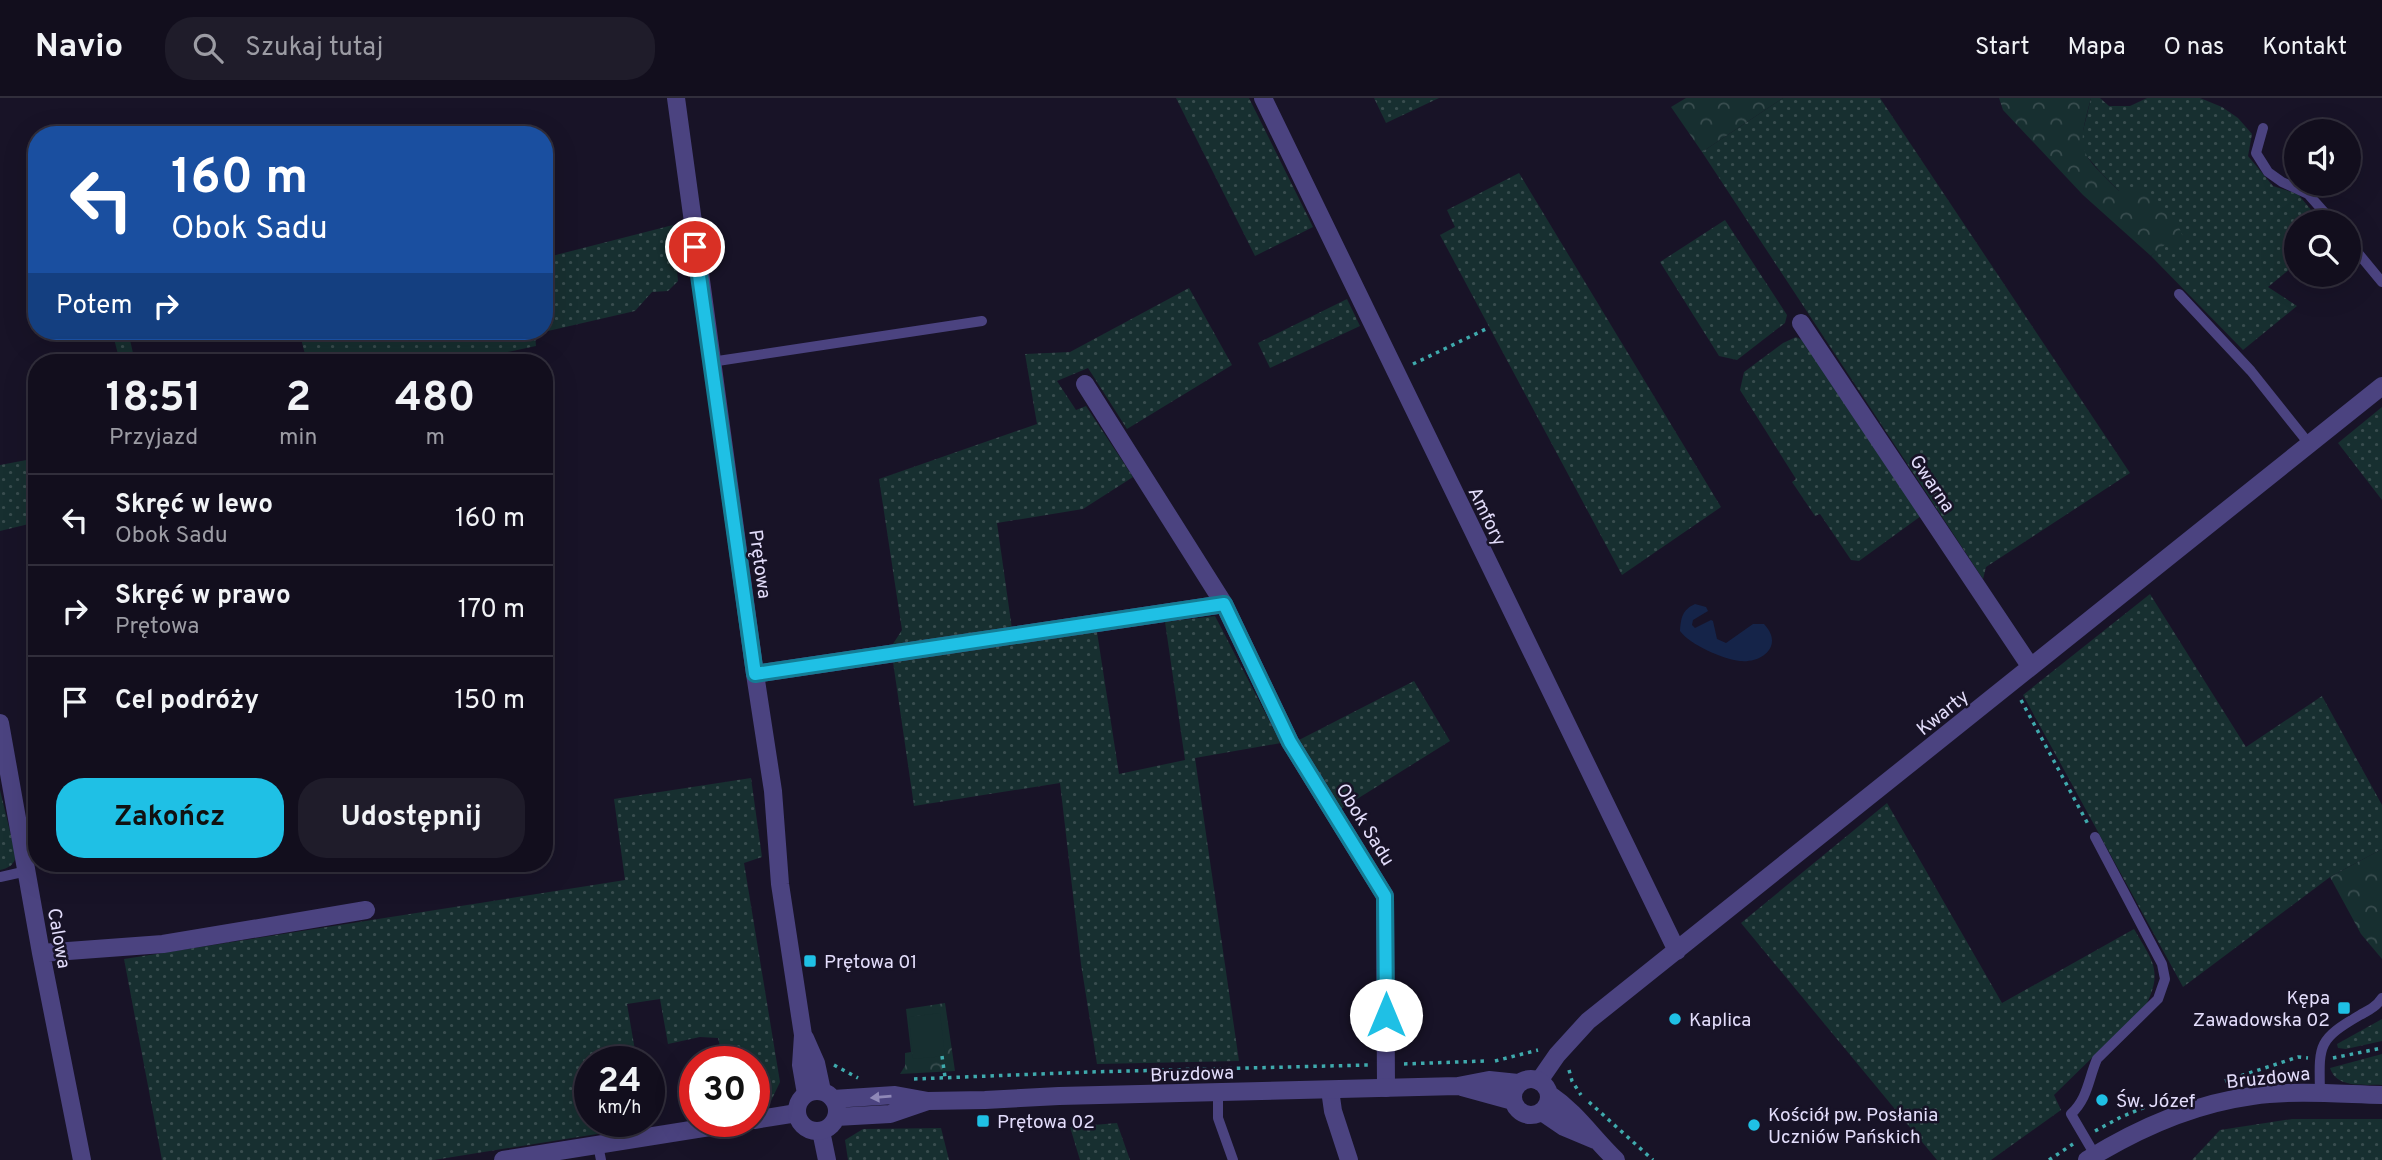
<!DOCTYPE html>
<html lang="pl">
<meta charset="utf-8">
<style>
body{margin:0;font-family:Overpass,sans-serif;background:#1f1c2a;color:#f1f3f6;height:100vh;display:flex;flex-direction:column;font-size:26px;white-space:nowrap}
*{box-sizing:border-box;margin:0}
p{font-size:23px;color:#9c9ca4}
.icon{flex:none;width:38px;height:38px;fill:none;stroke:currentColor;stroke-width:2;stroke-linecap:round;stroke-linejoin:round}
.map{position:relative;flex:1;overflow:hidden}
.panel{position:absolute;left:28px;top:256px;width:525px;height:518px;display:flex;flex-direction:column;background:#120e1d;border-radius:28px;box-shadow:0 7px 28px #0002,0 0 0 2px #312e3b}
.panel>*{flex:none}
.hud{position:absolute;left:28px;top:28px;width:525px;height:214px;border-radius:28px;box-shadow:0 7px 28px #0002,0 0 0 2px #312e3b;background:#1a4fa0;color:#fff;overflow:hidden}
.tools{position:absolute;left:2284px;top:21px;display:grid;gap:14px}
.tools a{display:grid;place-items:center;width:77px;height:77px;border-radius:50%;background:#120e1d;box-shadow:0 7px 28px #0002,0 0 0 2px #312e3b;font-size:35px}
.speed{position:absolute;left:574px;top:948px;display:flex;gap:14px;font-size:35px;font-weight:700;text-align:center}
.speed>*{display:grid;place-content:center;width:91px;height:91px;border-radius:50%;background:#120e1d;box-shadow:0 7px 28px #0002,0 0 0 2px #312e3b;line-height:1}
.speed small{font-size:18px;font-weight:400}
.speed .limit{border:10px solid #d22;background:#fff;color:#111}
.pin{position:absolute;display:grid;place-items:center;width:60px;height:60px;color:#fff;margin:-30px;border:4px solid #fff;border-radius:50%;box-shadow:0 2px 7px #0007}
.me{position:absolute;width:77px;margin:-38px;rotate:0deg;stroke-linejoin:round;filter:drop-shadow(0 0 5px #0008)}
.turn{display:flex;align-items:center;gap:24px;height:147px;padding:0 28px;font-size:32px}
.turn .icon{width:91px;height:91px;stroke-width:2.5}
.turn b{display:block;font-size:49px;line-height:60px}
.then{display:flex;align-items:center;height:66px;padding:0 28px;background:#0003;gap:14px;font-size:26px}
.eta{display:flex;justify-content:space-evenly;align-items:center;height:119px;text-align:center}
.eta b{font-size:42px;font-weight:700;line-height:49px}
.action{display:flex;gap:14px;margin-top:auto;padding:14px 28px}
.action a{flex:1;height:80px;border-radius:28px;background:#1fc0e5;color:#111;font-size:28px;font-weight:700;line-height:80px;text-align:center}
.action a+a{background:#1f1c2a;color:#f1f3f6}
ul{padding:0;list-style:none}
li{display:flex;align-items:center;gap:21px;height:91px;padding:0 28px;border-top:2px solid #312e3b}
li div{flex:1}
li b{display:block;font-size:26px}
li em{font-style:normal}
header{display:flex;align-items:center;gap:42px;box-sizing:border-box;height:98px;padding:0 35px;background:#120e1d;border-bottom:2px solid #312e3b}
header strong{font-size:33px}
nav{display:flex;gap:38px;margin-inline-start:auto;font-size:24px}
.search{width:490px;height:63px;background:#1f1c2a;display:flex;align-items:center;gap:18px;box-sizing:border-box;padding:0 24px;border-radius:28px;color:#9c9ca4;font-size:26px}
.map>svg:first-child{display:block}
</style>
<header>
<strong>Navio</strong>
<div class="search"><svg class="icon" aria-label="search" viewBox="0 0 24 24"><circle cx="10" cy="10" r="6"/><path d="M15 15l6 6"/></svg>Szukaj tutaj</div>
<nav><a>Start</a><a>Mapa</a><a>O nas</a><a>Kontakt</a></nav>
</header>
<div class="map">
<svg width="2382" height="1062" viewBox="0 0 2382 1062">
<defs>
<pattern id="grass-dots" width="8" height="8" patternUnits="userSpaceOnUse" patternTransform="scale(1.75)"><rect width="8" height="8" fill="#172f30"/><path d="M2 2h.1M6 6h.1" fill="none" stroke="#394d4f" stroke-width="1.8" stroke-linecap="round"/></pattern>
<pattern id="forest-crowns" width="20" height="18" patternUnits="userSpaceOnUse" patternTransform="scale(1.75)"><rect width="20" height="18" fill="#172f30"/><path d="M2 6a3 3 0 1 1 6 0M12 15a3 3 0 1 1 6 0" fill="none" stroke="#394d4f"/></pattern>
</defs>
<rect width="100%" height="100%" fill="#181327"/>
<path fill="url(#grass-dots)" d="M1176,0h73l64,129 -58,29z
M1374,0h65l-53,25z
M1783,0h97l250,375 -144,94 -3,12 -281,-427z
M2091,0h9l9,8h21l17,-8h53l22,9 16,11 14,16 -4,22 25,30 25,8 23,28h-25v42l-28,23 29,19 -54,44 -92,-94 17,-15 10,9 -76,-76 -18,-21 -3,-14z
M1519,75l202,334 -99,68 -182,-340 15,-8 -8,-17z
M1725,122l62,95 -2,8 -48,37 -18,-4 -59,-94z
M673,127l5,56 -10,10 -16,1 -17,19 -100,23 1,12 -76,16h-153l-8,-31h245v-73z
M1189,190l43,77 -105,64 -39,-61 -31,13 19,29 10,-4 47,71 -50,32 -86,14 15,106 -121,18 11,-17 -23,-151 158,-55 -12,-70 45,-2z
M1347,201l13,27 -90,42 -12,-25z
M112,233h16l7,31h-15z
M1796,239l12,6 113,173 -62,45 -8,-1 -31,-46 -5,2 -23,-34 4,-3 -56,-89 4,-18 39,-29z
M2382,309v93l-44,-57z
M37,360v64l-37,9v-66z
M2150,496l96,153 76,-51 60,109v44l-52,28 -147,110 -160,-292z
M1215,518l66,127 -86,15 44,303 -142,3 -16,-100 -21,-181 -146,23 -21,-144 204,-30 22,142 66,-14 -20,-138z
M1414,583l36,60 -109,68 -44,-68z
M751,680l11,79 -18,6 36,219 -9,19 -17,3v-42h-30l-6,-24 -18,-1 -32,7 -8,-45 -33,5 10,58h-47v60h57v4l-213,34h-272l-38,-201 501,-79 -11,-81z
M0,692l16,66c-2,9 -7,12 -16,14z
M1887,705l115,200 132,-74c17,30 30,41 12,76l-92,90 7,15 -70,50h-54l-196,-237z
M2382,921v22l-36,8 -8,-1 -1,-4z
M2382,956v31c-18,-1 -45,4 -52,-17z
M2292,1021h90v41h-190l28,-30z
M1117,1025l13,37h-50l-10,-33z
M941,1030l8,32h-101l-3,-20 18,-11z"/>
<path fill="url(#forest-crowns)" d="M1686,0h97l-81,54 -31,-45z
M1999,0h92c-15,55 -12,53 28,93h22l19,14 18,20 5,12 -5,14 -10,-9 -17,14 -68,-61 -80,-85z
M2382,751v110l-21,-25 -31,-57z
M945,905l10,68 -55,3 5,-8v-13l6,-1 -5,-43z"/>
<path fill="#172f30" d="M940,915l5,43 -32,3 -4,-42z"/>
<path fill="#152449" d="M1695,506l11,3 2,4 -15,9 -1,5 3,3 16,-8 2,1 4,18 9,4 27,-19h11c20,21 -1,39 -24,37 -17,-2 -50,-16 -60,-30 1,-13 2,-21 15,-27z"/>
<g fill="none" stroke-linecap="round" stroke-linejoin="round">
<path stroke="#3faaad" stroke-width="3.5" stroke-dasharray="3.5 5" stroke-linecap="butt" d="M1413,266l73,-35
M2021,602l68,126
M942,958l3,21
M2333,960l49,-10
M1495,963l43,-11
M1404,966l80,-3
M834,967l24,13
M1569,972l3,11 9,14
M914,981l175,-7 279,-7
M2225,983l73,-24 10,1
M1589,1004l64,58
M2095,1033l26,-14 46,-19
M2049,1062l24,-16"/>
<path stroke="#4b4380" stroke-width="10" d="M2263,30l-7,25 12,19 14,10 26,12 25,28
M2348,143l34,41
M2179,196l72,77 59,74
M711,264l271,-41
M0,779l27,-6
M1218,995v25l15,42
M2320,995c-1,-48 -3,-53 40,-78 9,-5 16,-8 22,-17
M598,1047l3,15
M2095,1057l-24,-41c17,-16 17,-34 26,-55l61,-60 7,-20 -3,-15 -67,-127"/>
<path stroke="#4b4380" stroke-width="18" d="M1263,0l414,853
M1801,225l229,343
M1085,286l139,220 66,138 95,154 1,192
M755,576l469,-70
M0,625l41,230 41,207
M41,855l122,-9 203,-34
M1539,983l18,-26 31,-34 794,-635
M1330,992l3,21 16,49
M754,1022l43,-7
M821,1033l6,29
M503,1062l238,-38"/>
<path stroke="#4b4380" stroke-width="18" d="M676,0l79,576 18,117 7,93 23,151 -2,30 5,29
M805,940l11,25 6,28
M1513 999a18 18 0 1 1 36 0a18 18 0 1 1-36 0Z
M1462,989l51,14
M797 1013a20 20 0 1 1 40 0a20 20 0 1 1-40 0Z
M1549,996c28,19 43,43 67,66
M833,1001l62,-4 33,6 57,-1 74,-4 399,-10 31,-6 29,3
M1542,1014l22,15 31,13
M836,1019l54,-3 38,-13
M2087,1062c50,-31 106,-56 165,-64 43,-6 87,-2 130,-1"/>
</g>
<defs><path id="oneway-solid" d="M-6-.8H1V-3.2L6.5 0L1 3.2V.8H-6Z" transform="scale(1.75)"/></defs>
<use fill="#8f88b7" href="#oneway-solid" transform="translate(881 999) rotate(175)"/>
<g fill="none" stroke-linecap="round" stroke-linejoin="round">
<g stroke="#147d95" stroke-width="18">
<path id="route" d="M695,149l60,427 469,-70 66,138 95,154 1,119"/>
</g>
<use href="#route" stroke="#1fc0e5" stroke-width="12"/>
</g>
<g fill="#1fc0e5" stroke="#181327" stroke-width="2.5">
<rect x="803" y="856" width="14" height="14" rx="3.5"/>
<rect x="2337" y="903" width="14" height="14" rx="3.5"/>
<circle cx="1675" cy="921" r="7"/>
<circle cx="2102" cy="1002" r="7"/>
<rect x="976" y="1016" width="14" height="14" rx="3.5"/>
<circle cx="1754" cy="1027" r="7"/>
</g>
<g text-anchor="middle" stroke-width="5" stroke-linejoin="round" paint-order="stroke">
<g font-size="19" fill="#e3ddfb" stroke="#181327">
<text transform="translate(1933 385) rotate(56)" y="7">Gwarna</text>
<text transform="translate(1488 418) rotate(64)" y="7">Amfory</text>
<text transform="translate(761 466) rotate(82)" y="7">Prętowa</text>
<text transform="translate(1942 614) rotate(-39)" y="7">Kwarty</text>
<text transform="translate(1366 726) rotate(58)" y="7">Obok Sadu</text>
<text transform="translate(60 840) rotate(80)" y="7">Calowa</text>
<text transform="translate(1192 975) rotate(-2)" y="7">Bruzdowa</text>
<text transform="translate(2268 979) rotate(-6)" y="7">Bruzdowa</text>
</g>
<g font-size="19" fill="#e3ddfb" stroke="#181327" text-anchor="start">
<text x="824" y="870">Prętowa 01</text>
<text x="2330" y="906" text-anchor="end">Kępa<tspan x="2330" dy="22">Zawadowska 02</tspan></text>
<text x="1689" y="928">Kaplica</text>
<text x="2116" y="1009">Św. Józef</text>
<text x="1768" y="1023">Kościół pw. Posłania<tspan x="1768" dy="22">Uczniów Pańskich</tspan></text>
<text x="997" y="1030">Prętowa 02</text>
</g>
</g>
</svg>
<div class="tools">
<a><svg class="icon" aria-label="sound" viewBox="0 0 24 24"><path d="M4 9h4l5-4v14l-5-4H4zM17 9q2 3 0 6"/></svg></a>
<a><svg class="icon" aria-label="search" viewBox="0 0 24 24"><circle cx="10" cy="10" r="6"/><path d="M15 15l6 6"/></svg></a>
</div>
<div class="speed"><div>24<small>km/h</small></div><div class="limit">30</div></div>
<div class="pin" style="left:695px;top:149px;background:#d93025"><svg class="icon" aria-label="arrive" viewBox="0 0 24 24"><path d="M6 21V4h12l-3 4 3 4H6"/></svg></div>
<svg class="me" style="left:1386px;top:917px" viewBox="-20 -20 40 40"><circle r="19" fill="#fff"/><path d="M0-13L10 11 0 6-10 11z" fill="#1fc0e5"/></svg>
<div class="hud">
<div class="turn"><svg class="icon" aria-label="left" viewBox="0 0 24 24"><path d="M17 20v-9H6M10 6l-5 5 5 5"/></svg><div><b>160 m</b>Obok Sadu</div></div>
<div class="then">Potem<svg class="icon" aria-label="right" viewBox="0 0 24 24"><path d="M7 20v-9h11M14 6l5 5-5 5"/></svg></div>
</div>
<section class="panel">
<div class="eta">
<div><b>18:51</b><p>Przyjazd</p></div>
<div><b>2</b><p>min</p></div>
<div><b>480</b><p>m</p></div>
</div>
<ul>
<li><svg class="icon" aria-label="left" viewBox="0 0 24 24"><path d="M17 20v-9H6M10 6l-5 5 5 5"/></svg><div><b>Skręć w lewo</b><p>Obok Sadu</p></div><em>160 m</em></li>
<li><svg class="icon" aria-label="right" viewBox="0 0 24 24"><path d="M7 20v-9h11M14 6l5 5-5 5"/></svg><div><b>Skręć w prawo</b><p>Prętowa</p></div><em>170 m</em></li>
<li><svg class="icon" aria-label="arrive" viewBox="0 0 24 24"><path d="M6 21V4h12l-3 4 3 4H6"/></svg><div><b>Cel podróży</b></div><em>150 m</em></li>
</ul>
<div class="action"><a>Zakończ</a><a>Udostępnij</a></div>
</section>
</div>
